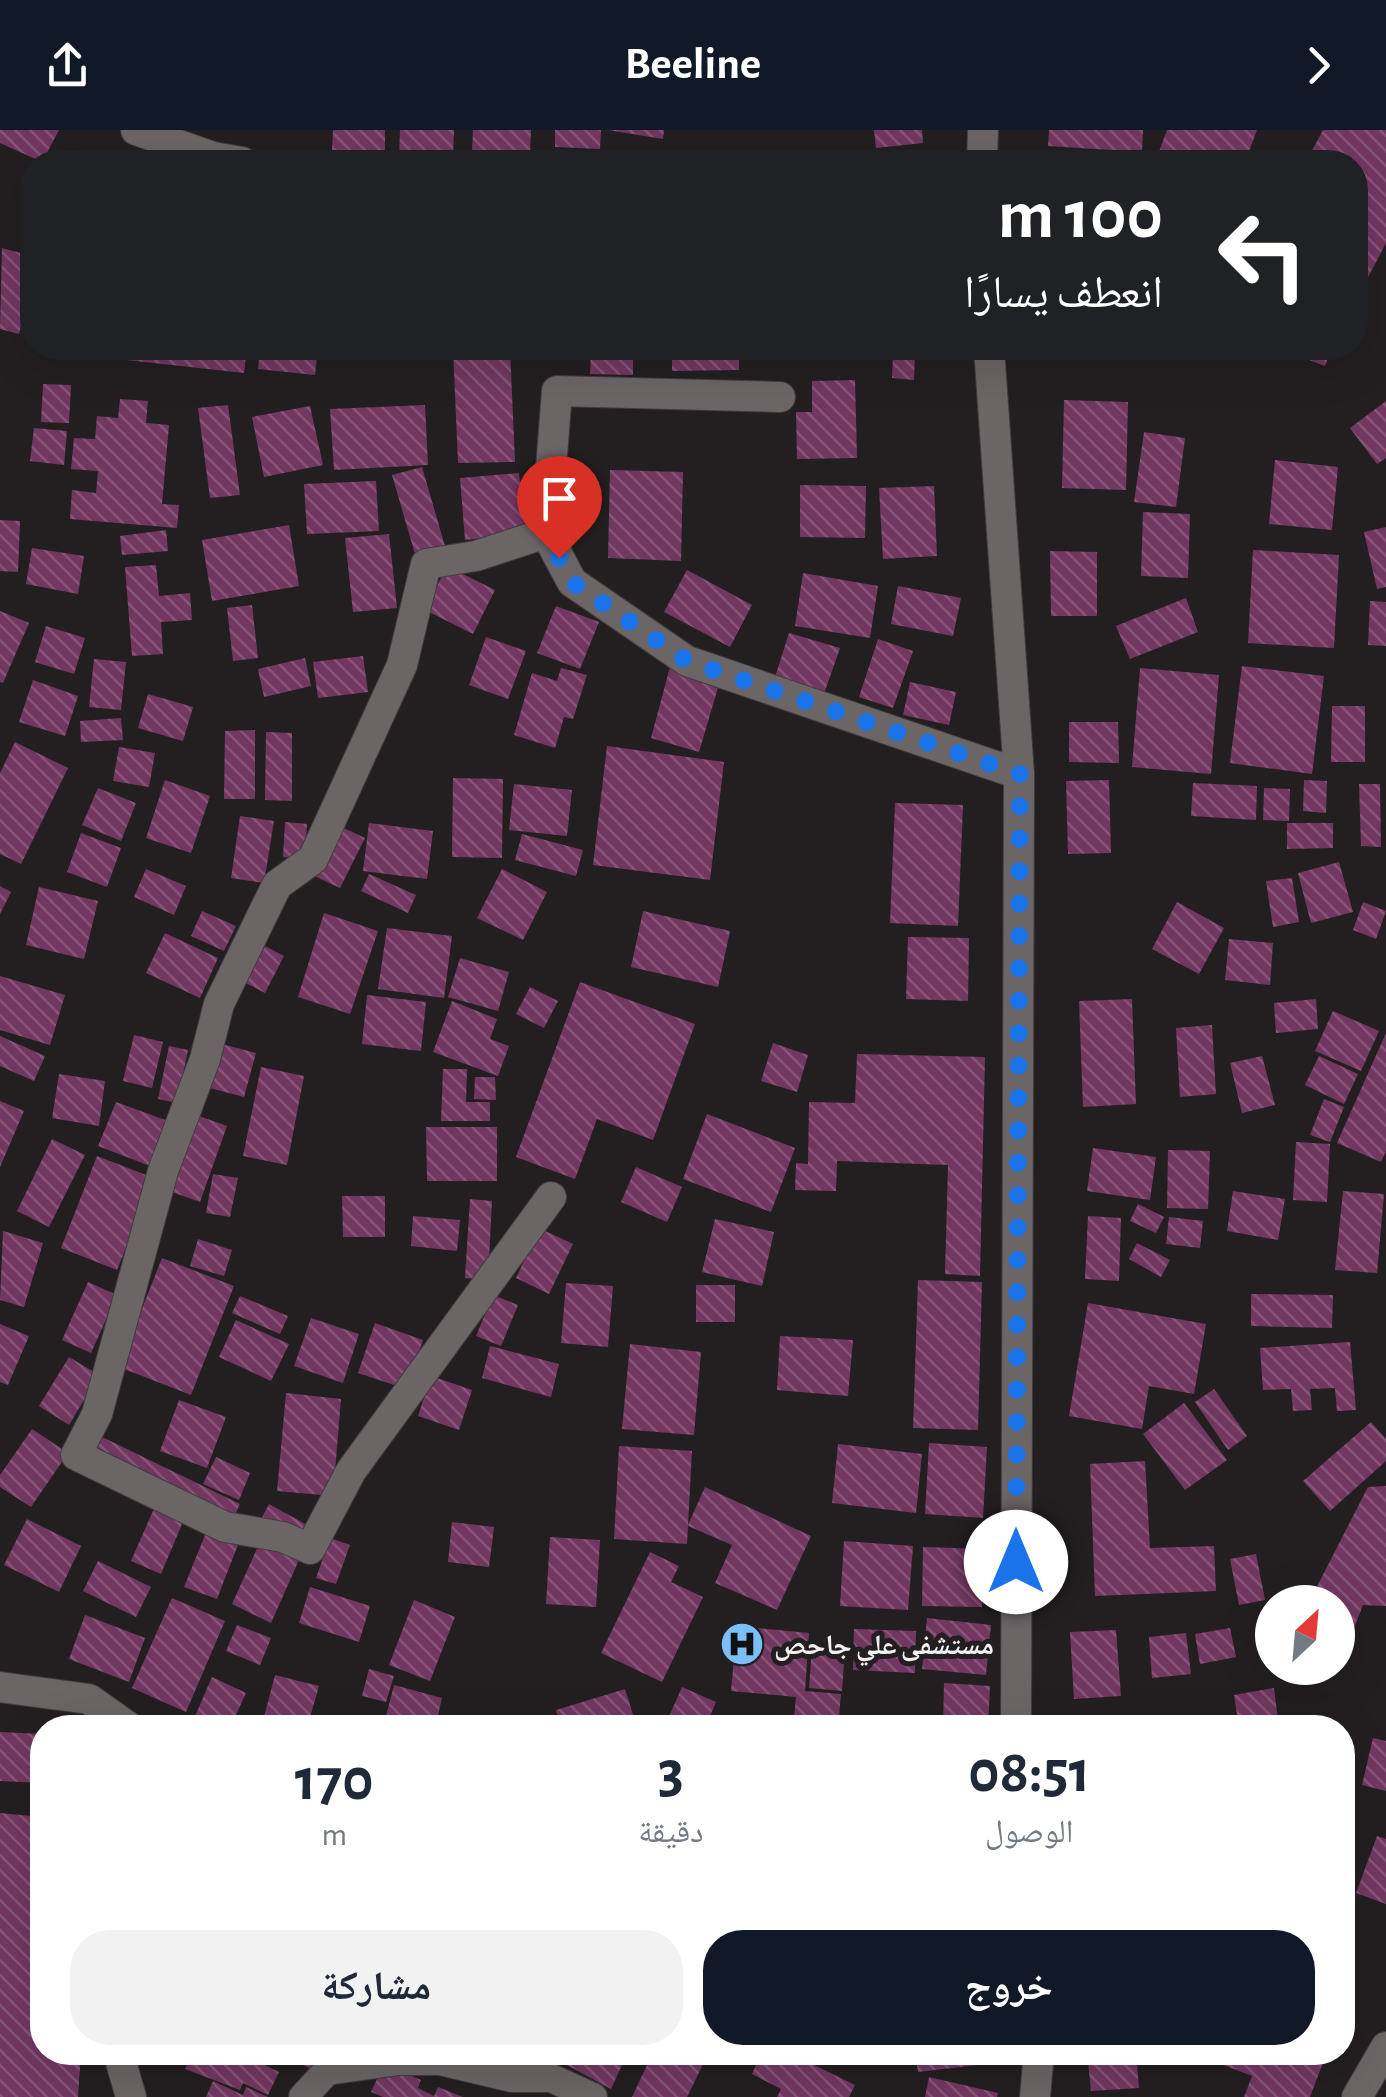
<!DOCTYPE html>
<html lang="ar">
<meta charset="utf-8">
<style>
body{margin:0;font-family:"Alegreya Sans","Noto Naskh Arabic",sans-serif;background:#f2f2f3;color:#1f2937;direction:rtl;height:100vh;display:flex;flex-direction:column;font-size:38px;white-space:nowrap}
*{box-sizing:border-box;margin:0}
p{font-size:32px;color:#747a83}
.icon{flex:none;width:55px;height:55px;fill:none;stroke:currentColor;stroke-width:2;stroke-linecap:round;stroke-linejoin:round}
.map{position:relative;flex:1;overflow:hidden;direction:ltr}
.drawer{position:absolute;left:30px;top:1585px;width:1325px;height:350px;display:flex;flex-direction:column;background:#fff;border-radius:40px;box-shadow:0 10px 40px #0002;direction:rtl}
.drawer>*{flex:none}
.guide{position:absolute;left:20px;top:20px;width:1348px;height:210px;border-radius:40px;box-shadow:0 10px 40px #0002;direction:rtl;background:#202124;color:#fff;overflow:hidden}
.needle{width:65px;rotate:26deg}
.buttons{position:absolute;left:1255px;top:1455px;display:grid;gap:20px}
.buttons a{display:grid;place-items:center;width:100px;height:100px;border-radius:50%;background:#fff;box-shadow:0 10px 40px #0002;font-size:50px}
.pin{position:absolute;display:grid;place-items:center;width:85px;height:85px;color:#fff;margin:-102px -42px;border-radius:50% 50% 50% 0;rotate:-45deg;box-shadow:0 0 10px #0007}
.pin .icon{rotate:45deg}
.me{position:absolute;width:110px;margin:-55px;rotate:0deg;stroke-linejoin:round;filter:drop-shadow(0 0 8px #0008)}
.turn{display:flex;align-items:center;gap:35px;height:210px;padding:0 40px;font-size:45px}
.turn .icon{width:130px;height:130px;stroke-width:2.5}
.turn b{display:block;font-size:70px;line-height:85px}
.eta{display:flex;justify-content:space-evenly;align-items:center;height:170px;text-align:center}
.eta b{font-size:60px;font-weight:700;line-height:70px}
.button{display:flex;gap:20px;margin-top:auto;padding:20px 40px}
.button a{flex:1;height:115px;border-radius:40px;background:#111827;color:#fff;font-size:40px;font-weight:700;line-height:115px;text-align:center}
.button a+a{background:#f2f2f3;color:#1f2937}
header{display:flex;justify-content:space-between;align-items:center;height:130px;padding:0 40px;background:#111827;color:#fff;font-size:45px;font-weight:700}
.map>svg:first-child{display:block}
</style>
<header><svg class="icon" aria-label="forward" viewBox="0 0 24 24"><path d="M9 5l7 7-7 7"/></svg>Beeline<svg class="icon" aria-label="share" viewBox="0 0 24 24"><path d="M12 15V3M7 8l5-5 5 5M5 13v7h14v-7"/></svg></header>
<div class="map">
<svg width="1386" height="1967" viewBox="0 0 1386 1967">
<defs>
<pattern id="building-back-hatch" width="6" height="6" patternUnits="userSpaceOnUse" patternTransform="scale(2.5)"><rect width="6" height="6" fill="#723761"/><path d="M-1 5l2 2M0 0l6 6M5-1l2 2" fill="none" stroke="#875478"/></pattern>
</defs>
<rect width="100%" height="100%" fill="#231f20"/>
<path fill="url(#building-back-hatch)" d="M0,0h59l-17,32 -42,-19z
M333,0h52v21l-53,-1z
M400,0h54l-1,28 -54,-2z
M473,0h58l-1,23 -58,-2z
M555,0h46l-1,19 -45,-2z
M608,0h56l-1,9z
M874,0h48l1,13 -47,5z
M1049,0h94l-1,22 -94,-6z
M1167,0h90l-12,32h-90z
M1323,0h63v113l-23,44 -8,-4v-121h-49z
M2,118l30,8v28l-13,50 -19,-5z
M100,218h147l-3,25 -145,-16z
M260,218h58l-3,27 -57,-6z
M453,218h57l5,114 -57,1z
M591,218h42v27l-43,-1z
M672,218h67v22l-67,1z
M1277,218h55l-7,18z
M893,224l22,1 -1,25 -22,-2z
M855,250l2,78 -60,1 -1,-47h16v-31z
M43,254l28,1 -2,38 -28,-1z
M120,269l28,2 -2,22 23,2 -7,79 17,1 -2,23 -107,-9 2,-29 24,3 2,-22 -27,-2 3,-31 21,1 2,-23 21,2z
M1064,270l64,2 -2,88 -64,-2z
M1386,271v57l-9,6 -27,-36z
M228,275l12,90 -30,3 -12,-90z
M425,275l3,60 -94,5 -4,-61z
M310,276l13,59 -59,12 -12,-60z
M34,298l33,3 -3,34 -34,-4z
M1144,302l41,6 -9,69 -42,-5z
M1275,330l63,7 -6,63 -63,-6z
M422,337l23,79 -30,8 -23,-79z
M610,340l73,2 -2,89 -73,-3z
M519,343l7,61 -61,6 -5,-62z
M376,351l3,50 -72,3 -3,-50z
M800,355l66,1 -1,52 -65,-1z
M934,356l3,70 -54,3 -4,-71z
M1143,382l47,2 -2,64 -47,-2z
M0,390l20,1 -2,51 -18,-1z
M289,395l10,61 -87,15 -10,-61z
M1386,397v60l-9,2 -13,-57z
M166,400l2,21 -46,4 -2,-19z
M389,404l8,74 -44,4 -8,-74z
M32,418l52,8 -6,38 -52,-10z
M1253,420l86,5 -5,93 -86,-5z
M1050,421l47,1v64h-46z
M156,435l3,31 31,-3 2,27 -31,2 2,32 -31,2 -7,-89z
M447,436l48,24 -22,44 -48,-24z
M687,440l65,35 -22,42 -66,-35z
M803,443l75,13 -8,52 -75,-12z
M898,456l63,12 -8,38 -62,-12z
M1186,468l12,34 -68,27 -14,-33z
M1370,471l16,1v44l-18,-1z
M252,475l6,53 -25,3 -6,-53z
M556,476l43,16 -19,47 -43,-16z
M0,481l29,12 -26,60 -3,-1z
M46,496l39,12 -11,36 -39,-12z
M789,503l51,15 -16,46 -49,-17z
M486,507l40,14 -18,48 -39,-14z
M878,509l35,12 -20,57 -34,-11z
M363,526l5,36 -50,6 -5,-36z
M305,528l6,28 -47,11 -6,-28z
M94,529l32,3 -5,48 -32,-3z
M1242,536l82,10 -12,98 -82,-11z
M670,537l50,14 -21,71 -48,-14z
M561,538l26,7 -14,44 -9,-2 -9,31 -41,-13 18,-62 25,8z
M1140,538l79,7 -8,99 -79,-7z
M33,550l45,16 -13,40 -46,-14z
M910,552l46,10 -7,33 -46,-10z
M148,564l45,13 -10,34 -45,-13z
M1332,576h33v56h-34z
M121,588l2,22 -42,2 -1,-21z
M1069,592h49l1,41 -50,-1z
M255,600v69h-31l1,-68z
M266,602l26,1v68l-27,-1z
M15,612l53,26 -47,96 -21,-10v-81z
M607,616l117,16 -14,118 -117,-15z
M119,617l36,6 -6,34 -36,-6z
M453,648l50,1 -1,79 -50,-1z
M165,650l45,16 -19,57 -45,-15z
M1109,650l2,73 -43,1 -2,-73z
M1304,650l23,1 -1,32 -23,-2z
M1193,653l64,3 -1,34 -65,-4z
M514,654l58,6 -5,46 -58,-6z
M1359,654h21l1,63 -20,-1z
M98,658l38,15 -15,38 -39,-16z
M1264,658l26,1 -1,32 -26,-1z
M895,673l68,2 -5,121 -68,-3z
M240,686l34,5 -10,62 -33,-5z
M285,692l22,2 -2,35 -22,-2z
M333,693l32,15 -25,50 -30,-14z
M369,693l64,8 -6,48 -64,-8z
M1287,693h46v25l-46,1z
M81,703l40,15 -14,39 -40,-15z
M522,704l61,16 -7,26 -61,-16z
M1339,732l14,50 -42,11 -13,-50z
M146,739l40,17 -12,29 -40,-18z
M502,739l45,23 -24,48 -46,-22z
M369,744l47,21 -8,18 -47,-22z
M1292,748l7,44 -26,5 -7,-46z
M0,756l11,6 -11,22z
M39,757l59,14 -14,58 -58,-14z
M1177,772l47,26 -25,46 -47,-25z
M1363,772l23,9 -10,28 -23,-9z
M202,781l34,15 -12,25 -33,-15z
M643,781l87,20 -12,56 -87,-20z
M324,783l54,18 -28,83 -52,-17z
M387,798l65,8 -8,62 -66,-9z
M165,803l53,25 -18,40 -54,-25z
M908,807l61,1 -1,63 -62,-2z
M1229,809l44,4 -3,42 -45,-5z
M265,816l19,10 -19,37 -19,-10z
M460,828l49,14 -11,39 -50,-14z
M0,846l65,19 -15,50 -50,-15z
M580,852l115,42 -42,116 -56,-21 -22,60 -59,-22z
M530,857l28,14 -14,27 -28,-14z
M367,865l59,7 -5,49 -59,-7z
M1132,869l4,105 -53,3 -4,-106z
M1316,869l2,30 -42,4 -2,-30z
M452,871l45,18 -7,20 19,7 -11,30 -65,-24z
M1333,881l46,20 -18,40 -46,-20z
M1212,895l4,69 -36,3 -4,-69z
M1386,903v118l-5,11 -44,-19z
M134,905l29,7 -11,46 -29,-7z
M0,906l45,20 -11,25 -34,-15z
M218,913l38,10 -12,44 -38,-10z
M773,913l35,12 -11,37 -36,-11z
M169,916l19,4 -11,53 -19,-4z
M857,924l128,3 -5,219 -35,-2 3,-109 -111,-4 -1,30 -41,-1 1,-27 12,1 1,-62 46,1z
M1262,926l13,49 -33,8 -12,-50z
M1319,926l39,18 -14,30 -39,-19z
M261,937l43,9 -17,89 -44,-9z
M443,939h24l-1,33h24v19h-49z
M59,944l46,7 -6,45 -47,-8z
M475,947h20l1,23 -22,-1z
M1324,969l20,8 -14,35 -20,-7z
M0,971l24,10 -24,56z
M116,972l52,19 -18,45 -52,-20z
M707,984l88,34 -24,64 -88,-33z
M199,986l28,10 -27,76 -28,-10z
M426,997h71v54h-70z
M52,1009l33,16 -36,72 -32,-16z
M1296,1012l34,2 -3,58 -34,-2z
M1093,1018l63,9 -6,43 -63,-9z
M1168,1020l42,1 -2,58 -41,-1z
M97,1026l57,22 -37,92 -56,-22z
M636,1037l46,20 -15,35 -46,-20z
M213,1044l25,4 -8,39 -24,-4z
M1233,1061l52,8 -7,41 -51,-9z
M1343,1061l41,3 -7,79 -42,-3z
M342,1066h43v41h-42z
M470,1069l22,2 -4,79 -23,-2z
M1138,1074l26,13 -8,16 -26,-12z
M413,1086l47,4 -3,31 -46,-5z
M1088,1086l33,2 -2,63 -34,-2z
M1169,1087l34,4 -3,27 -34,-4z
M715,1089l59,13 -12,54 -60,-14z
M539,1098l34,16 -24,50 -33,-16z
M3,1101l40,12 -19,64 -24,-7z
M198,1109l34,11 -8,26 -34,-10z
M1137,1113l33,17 -9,17 -32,-18z
M162,1128l72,28 -43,109 -72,-28z
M918,1150l64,2 -4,148 -65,-2z
M88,1152l29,13 -26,58 -29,-13z
M566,1153l47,3 -5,61 -47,-4z
M696,1155h39v37h-39z
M1251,1164l82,1 -1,33 -81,-2z
M493,1165l25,10 -17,41 -25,-10z
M240,1166l48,20 -8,18 -48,-21z
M1088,1173l118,21 -12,70 -45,-8 -7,43 -73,-13z
M311,1188l48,16 -16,49 -49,-17z
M236,1190l53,24 -18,37 -52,-24z
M375,1193l48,17 -17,49 -48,-16z
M0,1194l29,12 -21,49 -8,-3z
M780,1206l73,4 -5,56 -71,-6z
M1350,1212l6,68 -19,1 -2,-23 -25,1 2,21 -19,1 -2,-22 -28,1 -3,-42z
M630,1214l71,8 -7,83 -72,-6z
M490,1216l69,18 -8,33 -69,-19z
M69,1227l30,18 -30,50 -30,-19z
M431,1246l41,14 -13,40 -41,-14z
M1214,1259l33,47 -19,14 -33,-48z
M286,1263l55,6 -8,97 -56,-5z
M179,1270l47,17 -19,51 -47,-17z
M1184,1273l43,57 -42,30 -42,-56z
M1371,1292l15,17v22l-56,50 -27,-30z
M32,1299l36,24 -37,54 -31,-20v-12z
M96,1304l144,70 -9,19 -144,-70z
M929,1313l58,4 -4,71 -58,-4z
M838,1314l84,10 -6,59 -84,-10z
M619,1316l73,5 -4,74 17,-38 106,49 -34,74 -62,-27 17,-38 -44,-19 -1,18 -73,-5z
M216,1327l34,16 -11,27 -36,-16z
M1145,1331l5,87 64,-2 2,45 -121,5 -5,-132z
M1386,1356v120l-23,-1 -19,49 -6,-3v-49h-29l59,-115z
M156,1374l29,13 -24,57 -30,-13z
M269,1374l38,21 -7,15 -39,-21z
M27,1389l54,27 -22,46 -55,-27z
M452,1392l42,5 -5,40 -41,-5z
M209,1395l32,12 -24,62 -33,-12z
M550,1407l50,3 -4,67 -50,-3z
M330,1408l20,7 -14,39 -20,-6z
M844,1411l69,5 -5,64 -68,-4z
M260,1412l39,18 -28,63 -39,-19z
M923,1417l61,2 -2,58 -60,-1z
M650,1422l29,14 -8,16 32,15 -41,85 -61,-29z
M1256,1424l9,46 -26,5 -9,-46z
M98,1431l53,26 -15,30 -53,-26z
M310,1457l60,19 -11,36 -60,-19z
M172,1468l53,23 -39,91 -54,-24z
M414,1470l41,17 -25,64 -41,-16z
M85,1485l60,23 -16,44 -60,-23z
M927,1488l64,7 -5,50 -64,-6z
M237,1495l34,13 -11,27 -34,-14z
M737,1496l72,7 -4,58 36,3 -3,34h-45l3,-31 -65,-6z
M1230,1498l6,29 -36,7 -5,-30z
M854,1499l62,2 -1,42 -62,-3z
M1116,1500l5,66 -47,3 -4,-67z
M1186,1503l5,41 -39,4 -3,-41z
M812,1518l33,2 -3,41 -33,-3z
M369,1539l25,7 -8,26 -24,-6z
M275,1545l44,11 -12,42h-46z
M212,1547l34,16 -16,35 -38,-5z
M944,1553l46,3 -2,42h-45z
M394,1555l48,13 -7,30h-52z
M682,1557l34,15 -11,26h-41z
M1274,1558l5,40h-40l-5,-33z
M625,1559l11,35 -74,4 -6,-18z
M1229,1585l3,13h-36l-1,-4z
M0,1602l42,2v49l-42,-2z
M1373,1608l13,3v50l-24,-6z
M0,1683l42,4v235h39l-3,45h-78z
M1377,1706l9,3v65l-30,-11z
M193,1922l28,8 4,-8h12l42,20 -11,23 -25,-12 -3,7 -55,-21z
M278,1922h44l-9,18z
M505,1922h35l-7,18 -30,-14z
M543,1922h85l-17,37z
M653,1922h56l-22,45h-55z
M762,1922h26l67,33 -6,12h-72l4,-8 -29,-15z
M819,1922h29l-5,12z
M915,1922h61l1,13 -59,7z
M1087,1922h49l3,36 -48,3z
M1190,1922h137l-17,45h-66l8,-21z
M384,1934l37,16 -3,8 16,8 4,-9 25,10h-80l-12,-5z
M929,1947l69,16 -1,4h-72z
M213,1951l30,14 3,-8 22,10h-62z"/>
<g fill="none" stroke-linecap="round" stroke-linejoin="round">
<g stroke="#403c3d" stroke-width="30">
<path id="lane" d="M303,1967l24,-26 72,-10h41l72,17h39l42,19"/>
</g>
<g stroke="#403c3d" stroke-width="32">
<path id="street" d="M136,0l77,27 29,5
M780,267l-223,-6 -11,142 26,49 115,79 332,113
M546,403l-70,23 -50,8 -24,101 -89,194 -36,26 -58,119 -14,55 -42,112 -66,243 -21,41 149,72 58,10 27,12 41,-78 200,-274
M0,1557l89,12 41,29
M118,1922l13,45
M1357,1967l29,-50"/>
</g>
<g stroke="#403c3d" stroke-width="32">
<path id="secondary" d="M982,32l1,-32
M989,218l30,426 -3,954
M1035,1967l4,-45"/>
</g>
<use href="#lane" stroke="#6b6566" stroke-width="28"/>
<use href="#street" stroke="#6b6566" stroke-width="30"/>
<use href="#secondary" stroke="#6b6566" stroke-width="30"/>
</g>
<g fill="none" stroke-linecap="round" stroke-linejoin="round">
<path stroke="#1a73e8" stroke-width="18" stroke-dasharray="0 32.4" d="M559,428l13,24 115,79 333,113 -4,788"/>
</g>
<defs>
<g id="hospital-disc" transform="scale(2.25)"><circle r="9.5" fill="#7bbef8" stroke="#231f20"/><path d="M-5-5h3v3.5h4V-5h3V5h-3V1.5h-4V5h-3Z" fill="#111"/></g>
</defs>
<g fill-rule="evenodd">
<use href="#hospital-disc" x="742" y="1514"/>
</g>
<g text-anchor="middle" stroke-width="10" stroke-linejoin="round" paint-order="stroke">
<g font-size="28" font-weight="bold" fill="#f3f0f1" stroke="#231f20" text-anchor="start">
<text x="774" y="1524">مستشفى علي جاحص</text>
</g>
</g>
</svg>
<div class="buttons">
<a><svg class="needle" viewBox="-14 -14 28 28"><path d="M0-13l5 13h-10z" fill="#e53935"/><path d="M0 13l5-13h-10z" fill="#747a83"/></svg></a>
</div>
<div class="pin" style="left:559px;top:428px;background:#d93025"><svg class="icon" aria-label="arrive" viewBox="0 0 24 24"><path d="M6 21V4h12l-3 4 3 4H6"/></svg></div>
<svg class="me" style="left:1016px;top:1432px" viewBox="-20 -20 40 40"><circle r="19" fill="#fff"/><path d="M0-13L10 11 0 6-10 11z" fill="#1a73e8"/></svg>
<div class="guide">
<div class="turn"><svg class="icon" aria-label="left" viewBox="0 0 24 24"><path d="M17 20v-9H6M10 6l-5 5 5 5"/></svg><div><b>100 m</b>انعطف يسارًا</div></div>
</div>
<section class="drawer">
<div class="eta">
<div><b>08:51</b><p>الوصول</p></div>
<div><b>3</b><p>دقيقة</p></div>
<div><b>170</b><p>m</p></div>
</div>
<div class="button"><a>خروج</a><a>مشاركة</a></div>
</section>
</div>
